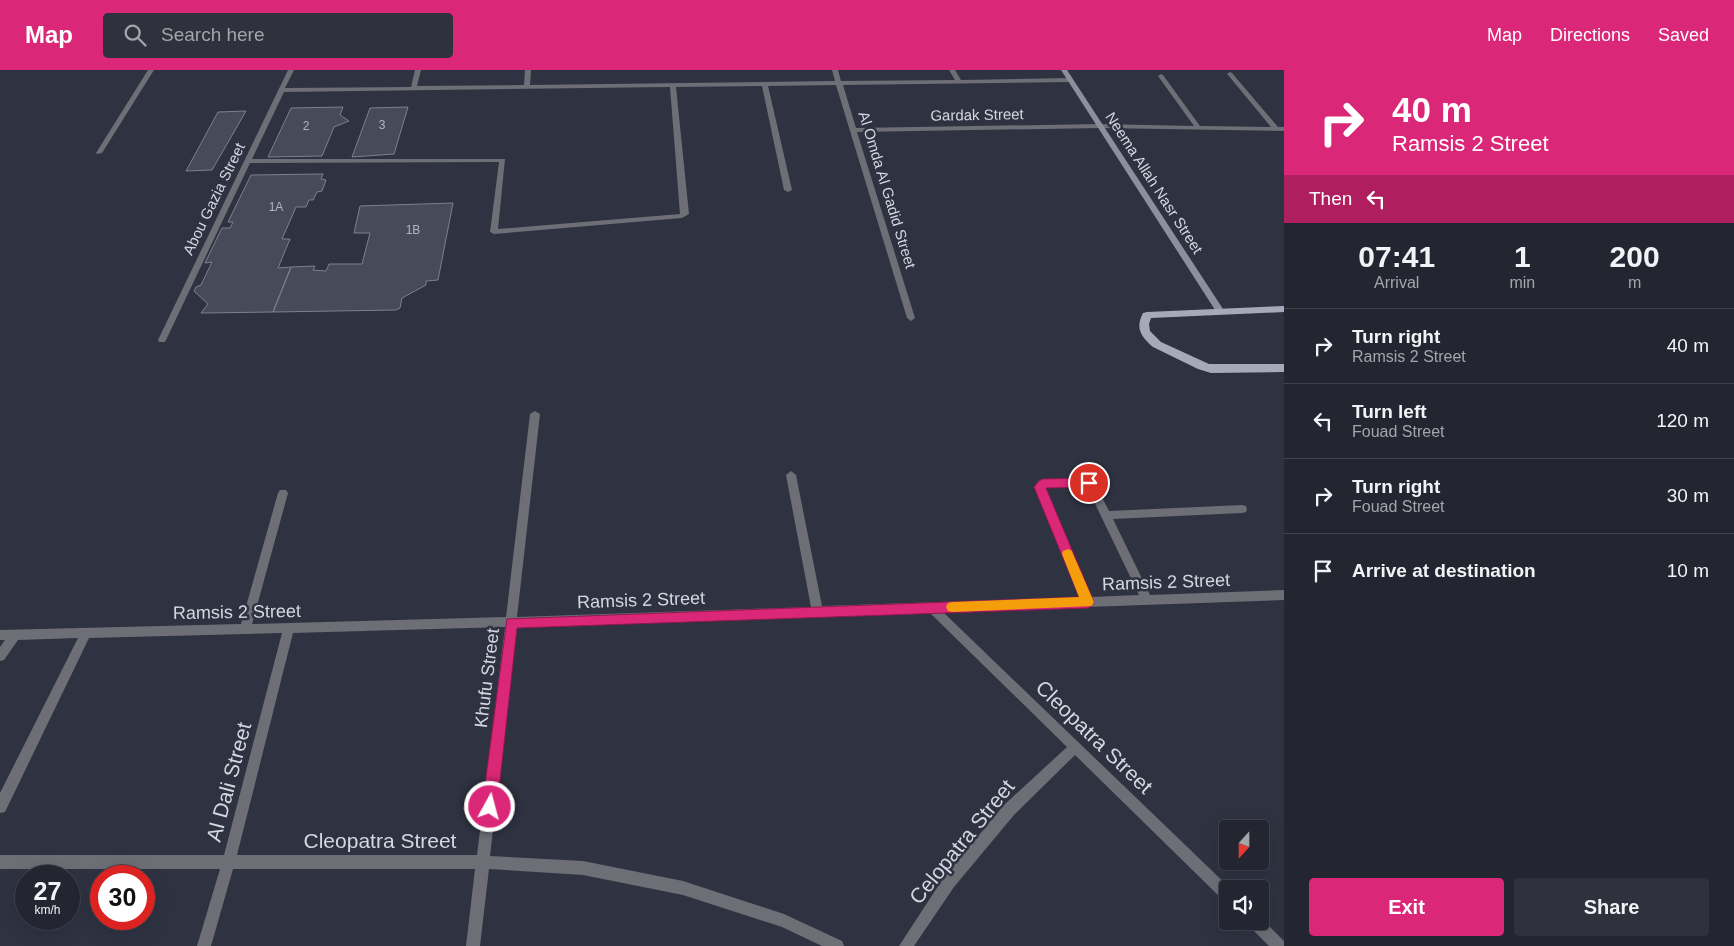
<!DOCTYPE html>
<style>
body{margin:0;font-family:Helvetica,sans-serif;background:#2f323d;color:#f1f3f6;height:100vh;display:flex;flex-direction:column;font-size:19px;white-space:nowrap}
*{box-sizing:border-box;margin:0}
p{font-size:16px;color:#a3a5ab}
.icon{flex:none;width:28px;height:28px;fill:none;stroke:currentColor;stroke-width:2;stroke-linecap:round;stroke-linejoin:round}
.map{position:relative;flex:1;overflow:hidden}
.side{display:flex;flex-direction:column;background:#232631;width:450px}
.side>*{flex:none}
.top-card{background:#db2777;color:#fff;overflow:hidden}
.needle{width:32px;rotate:201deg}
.fabs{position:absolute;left:1219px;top:750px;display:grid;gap:10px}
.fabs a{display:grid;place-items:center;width:50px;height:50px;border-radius:5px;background:#232631;box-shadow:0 5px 20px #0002,0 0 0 1px #40434d;font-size:25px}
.speed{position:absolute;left:15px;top:795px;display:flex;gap:10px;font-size:25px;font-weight:700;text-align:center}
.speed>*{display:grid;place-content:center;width:65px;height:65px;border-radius:50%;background:#232631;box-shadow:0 5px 20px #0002,0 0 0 1px #40434d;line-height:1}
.speed small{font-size:12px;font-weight:400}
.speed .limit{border:8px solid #d22;background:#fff;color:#111}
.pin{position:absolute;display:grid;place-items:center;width:42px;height:42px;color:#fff;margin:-21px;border:2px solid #fff;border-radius:50%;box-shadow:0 1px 5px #0007}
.me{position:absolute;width:55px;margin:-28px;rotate:7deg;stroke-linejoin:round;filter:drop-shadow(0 0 4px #0008)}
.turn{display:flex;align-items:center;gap:18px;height:105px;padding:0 25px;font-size:22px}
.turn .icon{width:65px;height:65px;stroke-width:2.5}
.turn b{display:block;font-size:35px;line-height:42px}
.then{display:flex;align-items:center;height:48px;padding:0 25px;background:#0003;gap:10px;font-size:19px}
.eta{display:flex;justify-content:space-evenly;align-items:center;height:85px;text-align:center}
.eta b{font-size:30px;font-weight:700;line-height:35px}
.primary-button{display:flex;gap:10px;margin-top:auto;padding:10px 25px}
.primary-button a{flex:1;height:58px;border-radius:5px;background:#db2777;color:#fff;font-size:20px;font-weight:700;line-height:58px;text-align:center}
.primary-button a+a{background:#2f323d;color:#f1f3f6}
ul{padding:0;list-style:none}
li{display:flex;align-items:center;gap:15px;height:75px;padding:0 25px;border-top:1px solid #40434d}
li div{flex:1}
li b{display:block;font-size:19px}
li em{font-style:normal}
header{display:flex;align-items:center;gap:30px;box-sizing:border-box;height:70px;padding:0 25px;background:#db2777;color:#fff}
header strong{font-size:24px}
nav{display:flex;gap:28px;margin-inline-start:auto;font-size:18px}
.search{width:350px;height:45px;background:#2f323d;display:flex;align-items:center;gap:12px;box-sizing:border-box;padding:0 18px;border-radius:5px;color:#a3a5ab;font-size:19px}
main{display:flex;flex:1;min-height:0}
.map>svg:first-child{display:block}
</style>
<header>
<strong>Map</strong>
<div class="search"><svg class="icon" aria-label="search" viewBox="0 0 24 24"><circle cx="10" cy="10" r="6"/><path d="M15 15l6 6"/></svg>Search here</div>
<nav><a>Map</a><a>Directions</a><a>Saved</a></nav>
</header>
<main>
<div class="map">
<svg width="1284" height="876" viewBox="0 0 1284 876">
<rect width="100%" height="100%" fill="#2f3241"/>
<path fill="#474a59" stroke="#7c8091" d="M343,37l-3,8 9,6 -15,6 -12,29 -54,1 23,-49z
M408,37l-14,47 -42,3 18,-49z
M246,41l-34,59 -26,1 32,-59z
M323,104l-2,5 5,1 -4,11 -5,1 -4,8h-4l-3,7h-10l-14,32h8l-12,29 13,-1 -18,45 -72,1 7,-9 -14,-13 2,-4 5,-2 11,-23 -7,1 17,-35h8l3,-6h-5l23,-47z
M453,133l-15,77 -12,1v4l-24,13 -2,10 -4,2 -123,2 18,-45 24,-1 -2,4 13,1 3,-7h33l8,-31h-16l6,-27z"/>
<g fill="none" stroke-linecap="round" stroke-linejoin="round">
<path fill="#6d6e76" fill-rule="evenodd" d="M148,0h6l-52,83 -5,1 -1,-1z
M288,0h6l-9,18 126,-1 4,-17h6l-4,16 107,-1 1,-15h6l-1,15 305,-4 -3,-11h6l3,11 114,-1 -6,-10h6l6,10 109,-2 3,2 -3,2 -227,3 13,43 244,-4 94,2 -36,-50 3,-2 2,1 37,51 71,1 -43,-52 -1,-1 3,-2 2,1 46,54h6v4l-184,-3 -243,4 58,186 -4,3 -4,-3 -71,-233 -68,1 24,104 -4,2 -4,-2 -22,-104 -86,1 13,127 -7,4 -188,16 -4,-2 9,-70 -249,1 -84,177 -1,2h-6l-1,-2zM670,17l10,127 -182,15 7,-70h-253l32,-67z
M535,341l5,3 -23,203 294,-10 -25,-132 5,-4 5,4 26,131 259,-9 -46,-109 3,-7 3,-1h52l16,31 133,-6 4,1 1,3 -1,3 -4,1 -129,6 37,76 134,-5v10l-341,12 288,277h-3v13l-5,-2 -148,-145 -61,60 -60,72 -40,59h-15l45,-69 60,-72 63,-58 -138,-135 -413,15 -26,229 93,5 100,20 101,33 58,27 2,5h-22l-40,-19 -99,-32 -100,-20 -94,-6 -9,77h-14l9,-77h-242l-22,77h-14l23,-77h-220v-14h224l58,-222 -193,5 -84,174 -5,1v-20l78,-155 -60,2 -14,20 -4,1v-14l5,-7h-5v-10l241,-6 37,-131 2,-3h6l2,3 -36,131 254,-7 24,-203zM1087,417l52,108 -48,2 -46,-109zM505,557l-28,228h-240l56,-222z
M1260,847l24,24v5h-15l-20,-20 -2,-5h13z"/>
<path fill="#8d909c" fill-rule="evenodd" d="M1061,0h6l156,239v4h-6z"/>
<path fill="#a6a9b9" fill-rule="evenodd" d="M1284,236v6l-133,6 -2,6 1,7 11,11 48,22h75v8l-73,1 -13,-4 -45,-22c-12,-10 -18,-19 -10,-34l4,-1z"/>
</g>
<path fill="#db2777" stroke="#8e194d" d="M1089,408l5,5 -5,4 -43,1 48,114 -2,4 -4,2 -571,20 -20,179 -2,5 -5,2 -6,-2 -2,-5 25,-188 572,-22 -45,-110 5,-6 3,-2z"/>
<path fill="#f59e0b" d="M1068,479l4,2 1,3 21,48 -2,4 -140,6 -4,-1 -2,-4 2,-4 4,-1 127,-5 -17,-43 1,-3z"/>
<g text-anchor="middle" stroke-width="5" stroke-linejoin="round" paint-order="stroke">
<g font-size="12" fill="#b2b4be">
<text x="382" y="59">3</text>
<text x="306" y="60">2</text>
<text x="276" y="141">1A</text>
<text x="413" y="164">1B</text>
</g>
<g font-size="15" fill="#d5d7e0" stroke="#2f3241">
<text transform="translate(977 45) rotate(-1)" y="5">Gardak Street</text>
<text transform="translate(1154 113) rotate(57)" y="5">Neema Allah Nasr Street</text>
<text transform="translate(887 120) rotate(73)" y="5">Al Omda Al Gadid Street</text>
<text transform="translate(214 129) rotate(-64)" y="5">Abou Gazia Street</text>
</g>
<g font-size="18" fill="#d5d7e0" stroke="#2f3241">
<text transform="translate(1166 512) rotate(-2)" y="6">Ramsis 2 Street</text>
<text transform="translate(641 530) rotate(-2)" y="6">Ramsis 2 Street</text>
<text transform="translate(237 542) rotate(-1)" y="6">Ramsis 2 Street</text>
<text transform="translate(487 608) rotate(-83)" y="6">Khufu Street</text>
</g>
<g font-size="21" fill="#d5d7e0" stroke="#2f3241">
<text transform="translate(1094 667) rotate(44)" y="7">Cleopatra Street</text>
<text transform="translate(229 712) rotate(-75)" y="7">Al Dali Street</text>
<text x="380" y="778">Cleopatra Street</text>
<text transform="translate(962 772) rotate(-51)" y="7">Celopatra Street</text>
</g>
</g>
</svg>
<div class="fabs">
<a><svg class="needle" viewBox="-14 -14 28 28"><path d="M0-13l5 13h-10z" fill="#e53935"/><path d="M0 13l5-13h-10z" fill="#a3a5ab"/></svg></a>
<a><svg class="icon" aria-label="sound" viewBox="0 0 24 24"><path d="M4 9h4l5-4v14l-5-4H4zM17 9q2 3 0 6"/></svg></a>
</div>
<div class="speed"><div>27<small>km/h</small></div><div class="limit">30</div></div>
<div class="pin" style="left:1089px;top:413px;background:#d93025"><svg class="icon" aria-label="arrive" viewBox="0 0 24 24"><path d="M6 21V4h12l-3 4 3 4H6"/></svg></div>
<svg class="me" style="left:490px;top:737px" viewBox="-20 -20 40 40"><circle r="17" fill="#db2777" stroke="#fff" stroke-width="3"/><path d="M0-11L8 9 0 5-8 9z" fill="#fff"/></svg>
</div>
<section class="side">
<div class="top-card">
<div class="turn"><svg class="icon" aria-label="right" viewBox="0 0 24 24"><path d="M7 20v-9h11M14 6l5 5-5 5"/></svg><div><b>40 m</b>Ramsis 2 Street</div></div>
<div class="then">Then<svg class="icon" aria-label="left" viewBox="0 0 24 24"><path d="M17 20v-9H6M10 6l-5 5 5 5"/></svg></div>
</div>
<div class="eta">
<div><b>07:41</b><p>Arrival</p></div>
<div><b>1</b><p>min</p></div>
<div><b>200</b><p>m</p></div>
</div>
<ul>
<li><svg class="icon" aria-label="right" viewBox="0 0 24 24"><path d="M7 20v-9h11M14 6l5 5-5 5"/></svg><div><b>Turn right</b><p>Ramsis 2 Street</p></div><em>40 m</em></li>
<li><svg class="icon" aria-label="left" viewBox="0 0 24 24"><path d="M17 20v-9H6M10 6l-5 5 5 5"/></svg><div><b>Turn left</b><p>Fouad Street</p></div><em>120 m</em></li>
<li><svg class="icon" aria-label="right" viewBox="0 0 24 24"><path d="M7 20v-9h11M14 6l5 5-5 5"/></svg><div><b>Turn right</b><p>Fouad Street</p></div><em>30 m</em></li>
<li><svg class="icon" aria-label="arrive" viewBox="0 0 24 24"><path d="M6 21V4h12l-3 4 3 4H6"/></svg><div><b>Arrive at destination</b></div><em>10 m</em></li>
</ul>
<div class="primary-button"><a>Exit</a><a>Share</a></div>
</section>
</main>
